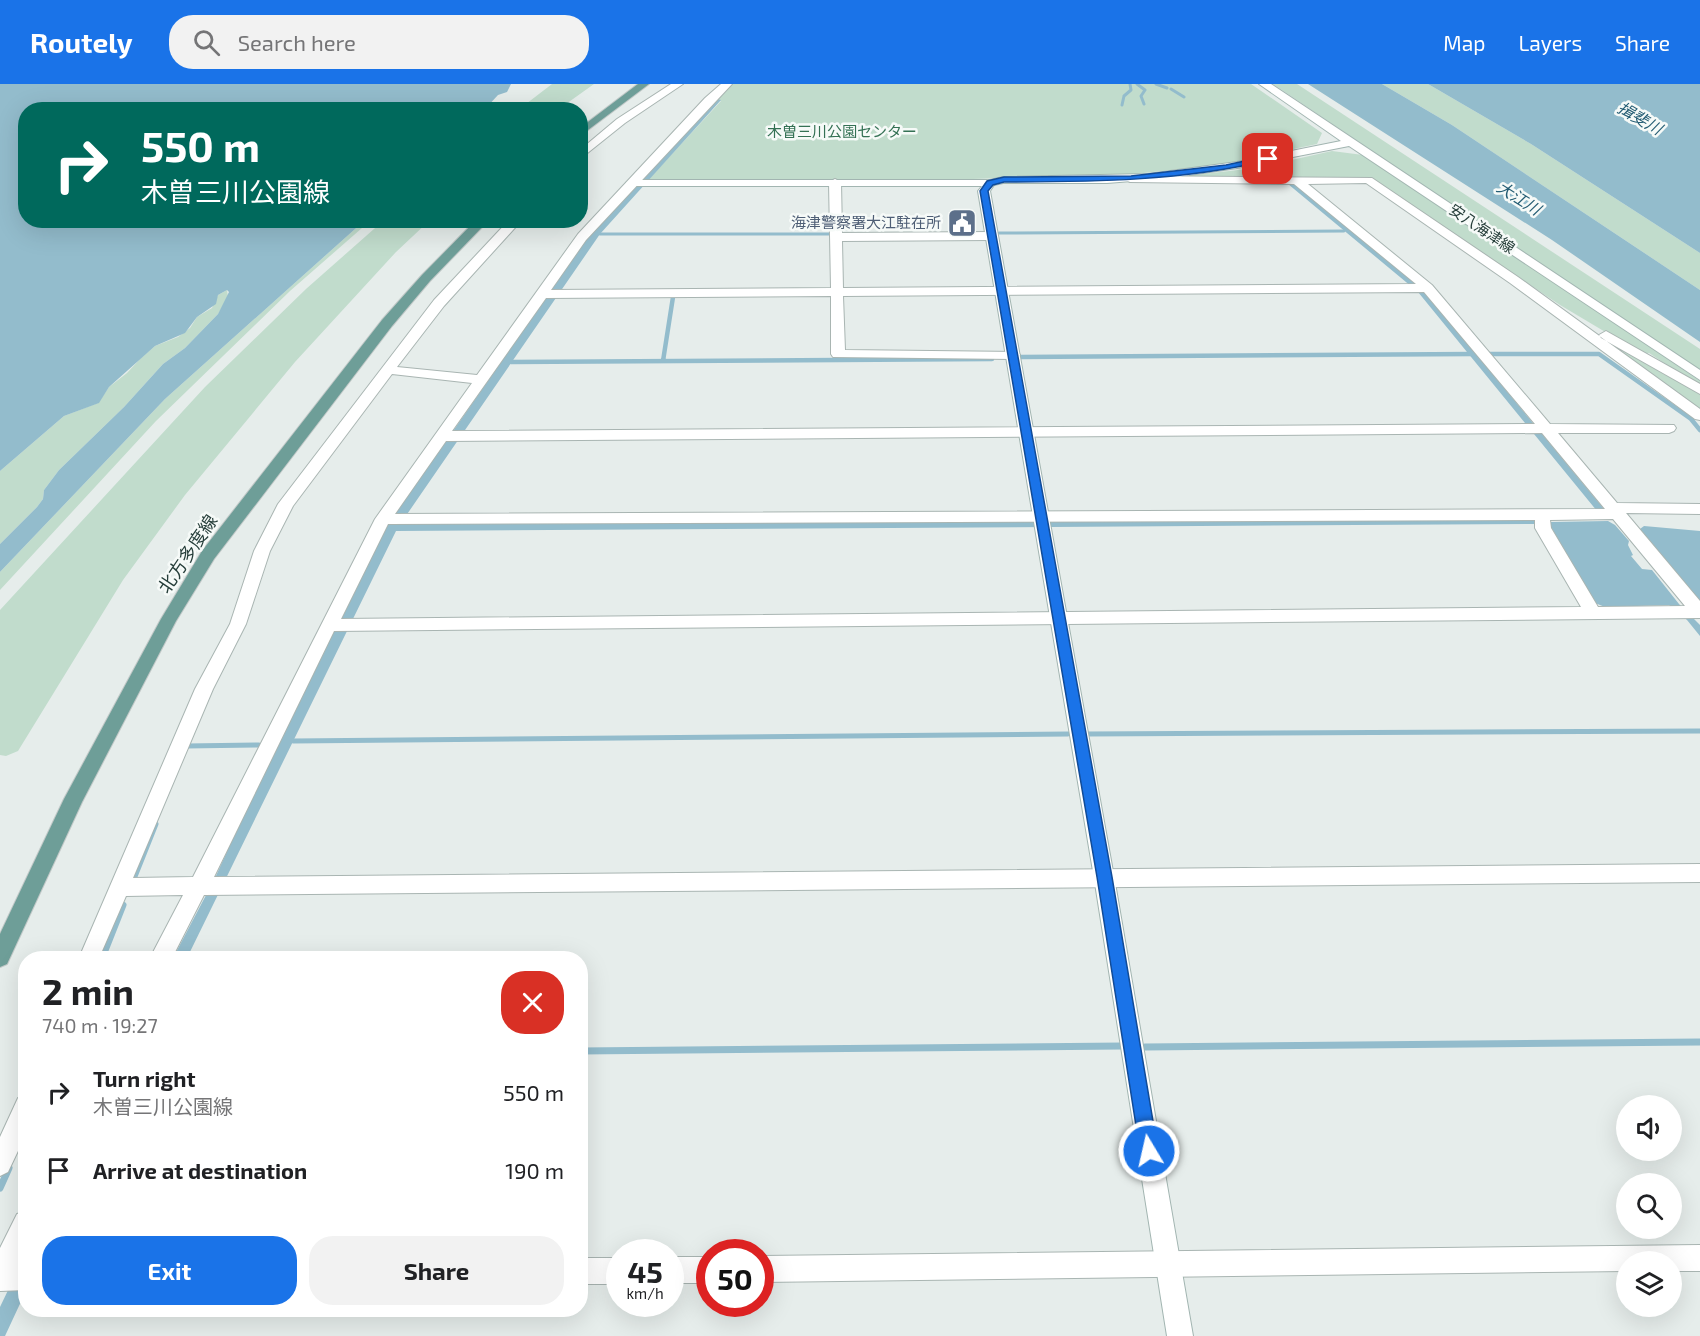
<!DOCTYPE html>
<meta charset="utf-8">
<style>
body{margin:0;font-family:"Exo 2","Noto Sans JP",sans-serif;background:#f2f2f2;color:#202124;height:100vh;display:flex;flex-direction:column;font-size:22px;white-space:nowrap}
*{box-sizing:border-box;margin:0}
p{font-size:20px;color:#757577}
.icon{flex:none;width:33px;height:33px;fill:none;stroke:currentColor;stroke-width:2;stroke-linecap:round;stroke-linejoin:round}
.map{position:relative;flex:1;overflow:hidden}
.side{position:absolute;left:18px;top:867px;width:570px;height:366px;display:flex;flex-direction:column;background:#fff;border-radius:24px;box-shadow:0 6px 24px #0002}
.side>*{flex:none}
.guide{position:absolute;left:18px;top:18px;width:570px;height:126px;border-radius:24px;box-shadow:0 6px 24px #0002;background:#00695c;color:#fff;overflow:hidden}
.controls{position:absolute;left:1616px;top:1011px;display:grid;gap:12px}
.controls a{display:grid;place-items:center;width:66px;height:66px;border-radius:50%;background:#fff;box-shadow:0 6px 24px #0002;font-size:30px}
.speed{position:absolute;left:606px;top:1155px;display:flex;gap:12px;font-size:30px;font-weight:700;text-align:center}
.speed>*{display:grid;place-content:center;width:78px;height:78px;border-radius:50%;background:#fff;box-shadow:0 6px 24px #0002;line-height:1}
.speed small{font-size:15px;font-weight:400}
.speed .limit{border:9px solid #d22;background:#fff;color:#111}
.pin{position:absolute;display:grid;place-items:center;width:51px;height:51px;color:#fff;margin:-26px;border-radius:12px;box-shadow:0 3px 9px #0006}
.me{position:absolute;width:66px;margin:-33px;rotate:351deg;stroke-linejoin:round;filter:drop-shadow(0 0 4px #0008)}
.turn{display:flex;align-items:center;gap:21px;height:126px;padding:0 24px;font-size:27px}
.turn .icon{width:78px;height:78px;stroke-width:2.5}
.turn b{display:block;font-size:42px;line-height:51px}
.round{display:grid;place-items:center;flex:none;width:63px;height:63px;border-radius:24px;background:#f2f2f2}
.overview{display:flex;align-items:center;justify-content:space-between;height:102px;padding:0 24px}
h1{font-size:36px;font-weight:700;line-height:45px}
.cta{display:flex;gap:12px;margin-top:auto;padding:12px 24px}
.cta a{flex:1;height:69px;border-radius:24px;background:#1a73e8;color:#fff;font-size:24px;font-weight:700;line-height:69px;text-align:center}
.cta a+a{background:#f2f2f2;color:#202124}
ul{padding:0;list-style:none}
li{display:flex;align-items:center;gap:18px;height:78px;padding:0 24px}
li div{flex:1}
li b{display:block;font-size:22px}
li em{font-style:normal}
header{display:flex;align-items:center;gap:36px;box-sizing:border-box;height:84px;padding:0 30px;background:#1a73e8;color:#fff}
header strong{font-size:28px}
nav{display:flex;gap:33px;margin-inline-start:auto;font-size:21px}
.search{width:420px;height:54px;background:#f2f2f2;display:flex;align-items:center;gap:15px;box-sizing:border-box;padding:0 21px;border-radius:24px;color:#757577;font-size:22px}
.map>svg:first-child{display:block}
</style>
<header>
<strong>Routely</strong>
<div class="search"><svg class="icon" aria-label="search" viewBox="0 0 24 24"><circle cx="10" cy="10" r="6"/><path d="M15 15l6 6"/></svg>Search here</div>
<nav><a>Map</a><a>Layers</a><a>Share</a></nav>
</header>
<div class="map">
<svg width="1700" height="1252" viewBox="0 0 1700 1252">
<rect width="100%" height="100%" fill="#e6edeb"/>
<path fill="#c1dccc" d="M552,0h42l-35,25 -37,-2z
M733,0h518l71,49 -5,11 -98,21 -85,9 -161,5 -325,1 73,-79 -4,-2z
M1273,0h24l403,265v23z
M1382,0h46l103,60 169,109v37l-248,-165z
M1332,67l31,4 90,57 247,169v6l-51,-34 -5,2 -84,-50 -191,-127h-200l86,-10z
M364,137h6l-80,70 -134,130 -156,169v-18l165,-173z
M383,137h46l-33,31 -101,110 -110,133 -62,85 -105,171 -12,5 -6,-1v-145l205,-223 101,-98z
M227,206l1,7 -10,17 -33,34 -22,16 -39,43 -65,63 -15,20 -1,9 -6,8 -37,37v-73l64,-55 34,-13 11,-16 18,-14 13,-14 15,-13 23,-9 12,-9 7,-11 15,-9 6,-13z
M1555,224l110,67h7l28,18v20z"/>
<path fill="#93bccc" d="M0,0h511l-4,8 -9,3 -13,14 -459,1v110l338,1 -199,178 -165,173v-28l37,-37 6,-8 1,-9 15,-20 65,-63 39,-43 22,-16 33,-34 11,-22 -2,-2 -9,5 -2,9 -19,13 -12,16 -30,13 -46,41 -10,16 -35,13 -64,55z
M1308,0h74l70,41 248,165v52l-148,-102z
M1428,0h272v169l-169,-109z
M717,15l4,1 -121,134 -199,289 1128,-5 22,4 57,-1 7,4 14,16 -1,4 5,10 -2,1 11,13 10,1 27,34 21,21v11l-13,-16 -18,-15 -64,2 -10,-4 -44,-76 -17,-3 -1138,7 -209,427h-14l42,-80 56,-124 111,-221 209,-300z
M1288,100h7l124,101 185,224 -7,2 -179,-219z
M1644,442l56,5v70l-60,-72z
M25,1171v38l-20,43h-5v-29z"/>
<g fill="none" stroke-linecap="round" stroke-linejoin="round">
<path stroke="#93bccc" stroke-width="3" d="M1137,0l8,6 -4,6 3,8
M1156,0l11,4
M1171,5l13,8
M1122,21l2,-9 7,-6 -1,-6
M999,149l345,-2
M600,150h231"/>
<path stroke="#93bccc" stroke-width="4.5" d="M1488,270h111l92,65 9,11
M1021,273l452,-3
M663,277l10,-64
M511,278l481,-3"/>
<path stroke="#93bccc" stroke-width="5" d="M1088,650l612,-3
M293,657l775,-7
M185,665l1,-3 73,-1
M134,795l22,-55"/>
<path stroke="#93bccc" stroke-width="7" d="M102,874l21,-53
M1145,963l555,-5
M580,967l542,-5
M0,1104l9,-20"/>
<g stroke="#a9b5b2" stroke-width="2">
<path id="street" d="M671,0h12l-58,39 -45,36v-9l37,-31z
M721,0h11l-146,156 -35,50 280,-2 -2,-106 6,-3 6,3 1,51 149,-1 6,4 -6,4 -149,1 1,47 573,-4 -122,-100 -164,-2 -6,-3 6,-3 242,2 146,99 182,132v11l-5,-1 -185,-136 -144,-100 -58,1 124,101 118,139 124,1 2,3 -2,3 -5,2h-111l59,70 83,1v10l-74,-1 74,88v17l-1366,13 -120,246 1486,-13v18l-1496,13 -32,63h-22l33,-63 -57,1 -27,62h-20l116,-269 35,-65 24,-73 24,-47 156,-204 75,-80h13l-78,86 -47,61 80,8 101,-141 127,-136zM1424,208l111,132 -1083,7 94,-133 285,-2v58l2,3 180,2 7,-4 -2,-3 -173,-2 -2,-54zM392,290l80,9 -97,136 -182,358 -60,1 80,-189 33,-65 24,-73 23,-45zM1542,349l63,76 -1210,5 51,-73zM1613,435l72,87 -87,1 -47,-79 -1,-8zM1535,436v8l46,79 -1240,12 47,-95z
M1606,247l94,53v10l-99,-56 -2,-3z
M26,1011v39l-18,38 -8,4v-39l18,-39z
M26,1127v39l-8,15 8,-1v26l-26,1v-43l17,-34z
M1700,1161v26h-29v-9h-45v9l-866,11v-26z
M670,1173h40v26h-40z
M580,1174h40v26h-40z"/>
</g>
<g stroke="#a2b5b1" stroke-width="2">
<path id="secondary" d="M1259,0h12l429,286v10l-351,-234 -112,22 -68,10 -62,5h-104l-9,2 -4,6 124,686 79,459h-26l-73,-459 -116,-686 4,-5h-350l-6,-3 6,-3h358l13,-3 145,-3 89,-12 104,-21z"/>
</g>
<g stroke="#c2c9c8" stroke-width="2">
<path id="primary" d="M638,0h11l-69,52v-8z
M476,136h13l-59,61 -38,45 -178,233 -38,62 -94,181 -75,162 -7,3v-33l64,-135 97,-180 41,-68 180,-231 40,-45z"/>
</g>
<use href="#street" fill="#fff" fill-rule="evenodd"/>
<use href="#secondary" fill="#fff" fill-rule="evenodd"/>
<use href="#primary" fill="#6e9e98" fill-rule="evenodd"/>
</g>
<path fill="#1a73e8" stroke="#114b97" stroke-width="1.5" d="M1268,72l2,1v3c-88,21 -176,22 -266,22l-11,3 -5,6 124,686 46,274 -2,6 -7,3 -6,-3 -3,-6 -43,-274 -117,-686 7,-10 17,-4 127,-1 95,-11z"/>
<defs>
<g id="civic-square" transform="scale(1.5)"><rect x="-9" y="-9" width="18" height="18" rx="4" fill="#5c6f8a" stroke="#f6faf8"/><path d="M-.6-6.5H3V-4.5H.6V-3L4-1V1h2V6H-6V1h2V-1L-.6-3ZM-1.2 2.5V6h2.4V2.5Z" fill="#fff"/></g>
</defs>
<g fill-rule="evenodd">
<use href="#civic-square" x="962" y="139"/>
</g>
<g text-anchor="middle" stroke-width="5" stroke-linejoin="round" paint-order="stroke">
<g font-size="15" fill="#347154" stroke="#f6faf8">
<text x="842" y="53">木曽三川公園センター</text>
</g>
<g font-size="15" fill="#4e5e75" stroke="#f6faf8" text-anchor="end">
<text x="941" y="144">海津警察署大江駐在所</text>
</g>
<g font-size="15" fill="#263e3a" stroke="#f6faf8">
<text transform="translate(1482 145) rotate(34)" y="5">安八海津線</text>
</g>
<g font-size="16" font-style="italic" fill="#255d74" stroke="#f6faf8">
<text transform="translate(1640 34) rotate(30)" y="6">揖斐川</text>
<text transform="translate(1519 114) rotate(32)" y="6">大江川</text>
</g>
<g font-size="18" fill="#263e3a" stroke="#f6faf8">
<text transform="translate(188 470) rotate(-56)" y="6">北方多度線</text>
</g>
</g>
</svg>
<div class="controls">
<a><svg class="icon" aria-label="sound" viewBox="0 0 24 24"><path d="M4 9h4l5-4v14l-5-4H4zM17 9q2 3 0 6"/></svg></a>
<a><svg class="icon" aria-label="search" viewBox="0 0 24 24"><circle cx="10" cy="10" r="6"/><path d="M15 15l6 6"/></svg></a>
<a><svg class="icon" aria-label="layers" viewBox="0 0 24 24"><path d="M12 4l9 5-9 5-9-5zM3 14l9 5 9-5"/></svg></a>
</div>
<div class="speed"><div>45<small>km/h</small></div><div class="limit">50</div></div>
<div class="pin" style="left:1268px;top:75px;background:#d93025"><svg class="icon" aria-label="arrive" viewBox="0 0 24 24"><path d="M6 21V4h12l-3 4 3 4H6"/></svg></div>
<svg class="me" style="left:1149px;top:1067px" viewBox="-20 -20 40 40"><circle r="17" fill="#1a73e8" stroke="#fff" stroke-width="3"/><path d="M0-11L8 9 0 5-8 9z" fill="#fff"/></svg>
<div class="guide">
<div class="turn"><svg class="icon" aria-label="right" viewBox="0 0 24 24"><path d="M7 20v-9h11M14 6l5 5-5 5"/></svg><div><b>550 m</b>木曽三川公園線</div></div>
</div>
<section class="side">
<div class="overview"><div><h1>2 min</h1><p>740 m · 19:27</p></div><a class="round" style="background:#d93025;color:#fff"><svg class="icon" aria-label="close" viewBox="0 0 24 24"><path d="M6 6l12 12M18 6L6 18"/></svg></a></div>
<ul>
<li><svg class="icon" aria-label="right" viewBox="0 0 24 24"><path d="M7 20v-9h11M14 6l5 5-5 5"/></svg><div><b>Turn right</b><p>木曽三川公園線</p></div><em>550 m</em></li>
<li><svg class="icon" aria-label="arrive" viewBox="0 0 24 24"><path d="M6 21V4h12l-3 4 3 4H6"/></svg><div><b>Arrive at destination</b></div><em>190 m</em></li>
</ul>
<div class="cta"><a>Exit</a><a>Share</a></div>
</section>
</div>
